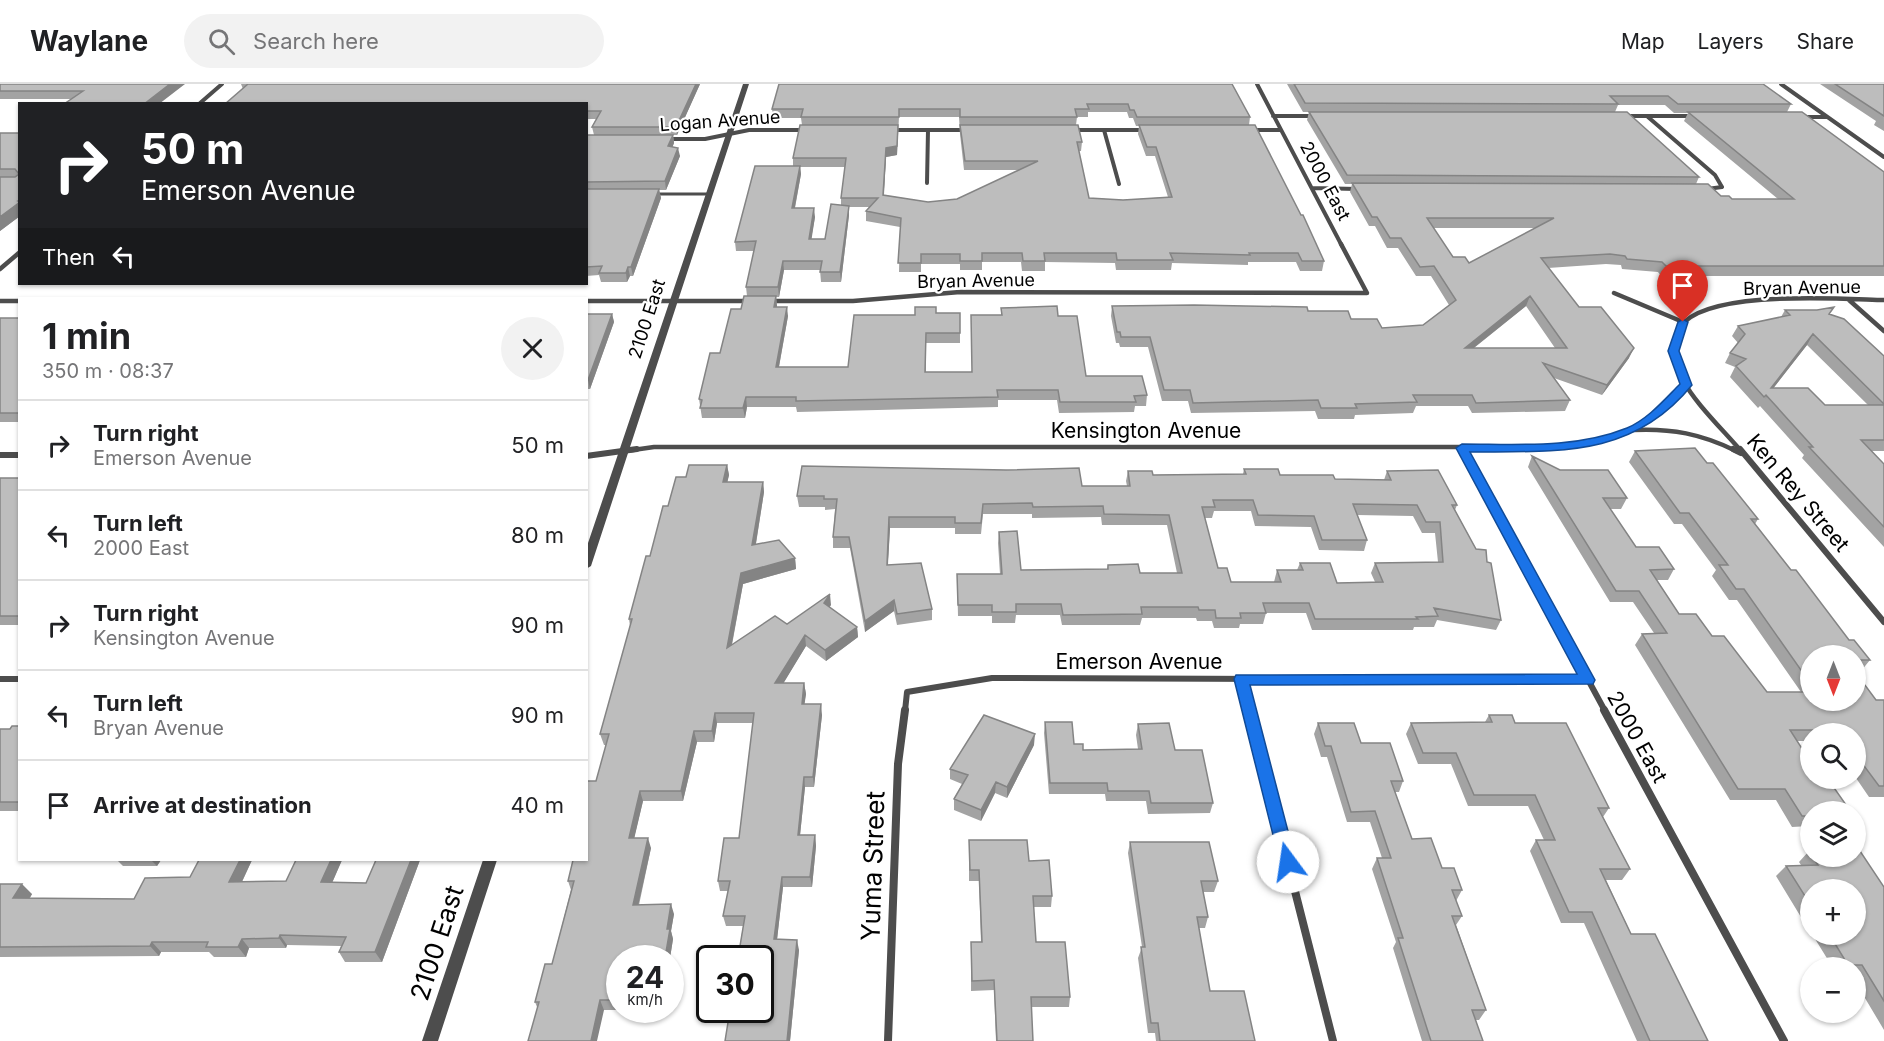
<!DOCTYPE html>
<meta charset="utf-8">
<style>
body{margin:0;font-family:Inter,sans-serif;background:#f2f2f2;color:#202124;height:100vh;display:flex;flex-direction:column;font-size:22px;white-space:nowrap}
*{box-sizing:border-box;margin:0}
p{font-size:20px;color:#757577}
.icon{flex:none;width:33px;height:33px;fill:none;stroke:currentColor;stroke-width:2;stroke-linecap:round;stroke-linejoin:round}
.map{position:relative;flex:1;overflow:hidden}
.sheet{position:absolute;left:18px;top:213px;width:570px;height:564px;display:flex;flex-direction:column;background:#fff;border-radius:0px;box-shadow:0 2px 4px #0004}
.sheet>*{flex:none}
.top-card{position:absolute;left:18px;top:18px;width:570px;height:183px;border-radius:0px;box-shadow:0 2px 4px #0004;background:#202124;color:#fff;overflow:hidden}
.needle{width:39px;rotate:180deg}
.buttons{position:absolute;left:1800px;top:561px;display:grid;gap:12px}
.buttons a{display:grid;place-items:center;width:66px;height:66px;border-radius:50%;background:#fff;box-shadow:0 2px 4px #0004;font-size:30px}
.speed{position:absolute;left:606px;top:861px;display:flex;gap:12px;font-size:30px;font-weight:700;text-align:center}
.speed>*{display:grid;place-content:center;width:78px;height:78px;border-radius:50%;background:#fff;box-shadow:0 2px 4px #0004;line-height:1}
.speed small{font-size:15px;font-weight:400}
.speed .limit{border:3px solid #111;border-radius:9px;background:#fff;color:#111}
.pin{position:absolute;display:grid;place-items:center;width:51px;height:51px;color:#fff;margin:-62px -26px;border-radius:50% 50% 50% 0;rotate:-45deg;box-shadow:0 0 6px #0007}
.pin .icon{rotate:45deg}
.me{position:absolute;width:66px;margin:-33px;rotate:346deg;stroke-linejoin:round;filter:drop-shadow(0 0 4px #0008)}
.turn{display:flex;align-items:center;gap:21px;height:126px;padding:0 24px;font-size:27px}
.turn .icon{width:78px;height:78px;stroke-width:2.5}
.turn b{display:block;font-size:42px;line-height:51px}
.then{display:flex;align-items:center;height:57px;padding:0 24px;background:#0003;gap:12px;font-size:22px}
.round{display:grid;place-items:center;flex:none;width:63px;height:63px;border-radius:32px;background:#f2f2f2}
.summary{display:flex;align-items:center;justify-content:space-between;height:102px;padding:0 24px}
h1{font-size:36px;font-weight:700;line-height:45px}
ul{padding:0;list-style:none}
li{display:flex;align-items:center;gap:18px;height:90px;padding:0 24px;border-top:2px solid #e0e0e0}
li div{flex:1}
li b{display:block;font-size:22px}
li em{font-style:normal}
header{display:flex;align-items:center;gap:36px;box-sizing:border-box;height:84px;padding:0 30px;background:#fff;border-bottom:2px solid #e0e0e0}
header strong{font-size:28px}
nav{display:flex;gap:33px;margin-inline-start:auto;font-size:21px}
.search{width:420px;height:54px;background:#f2f2f2;display:flex;align-items:center;gap:15px;box-sizing:border-box;padding:0 21px;border-radius:33px;color:#757577;font-size:22px}
.map>svg:first-child{display:block}
</style>
<header>
<strong>Waylane</strong>
<div class="search"><svg class="icon" aria-label="search" viewBox="0 0 24 24"><circle cx="10" cy="10" r="6"/><path d="M15 15l6 6"/></svg>Search here</div>
<nav><a>Map</a><a>Layers</a><a>Share</a></nav>
</header>
<div class="map">
<svg width="1884" height="957" viewBox="0 0 1884 957">
<rect width="100%" height="100%" fill="#fff"/>
<g fill="none" stroke-linecap="round" stroke-linejoin="round">
<path stroke="#4d4d4d" stroke-width="3" d="M655,110h54"/>
<path stroke="#4d4d4d" stroke-width="4" d="M1257,0l85,162
M1781,0l103,73
M199,20l23,-20
M1273,32h43
M1624,32h67
M1648,33l67,58 7,12 -15,2
M1801,33h26
M891,46h77
M1071,46h74
M1104,46l15,54
M1251,46h30
M667,55h38l44,-9h57
M927,99l1,-53
M1312,104l45,1"/>
<path stroke="#4d4d4d" stroke-width="4.5" d="M0,185l20,-17
M1614,209l69,29
M1849,216l35,31
M0,217h20
M586,217h165
M770,217h83l107,-9 407,1 -26,-49
M1633,346c38,-2 69,4 103,21
M1462,364l1,3
M626,367l28,-4h904c32,-4 68,-8 94,-29 12,-10 22,-23 34,-33
M1741,367c-17,-20 -47,-49 -58,-71 -7,-16 -14,-37 -3,-53 26,-38 161,-28 204,-27"/>
<path stroke="#4d4d4d" stroke-width="6" d="M1463,365l142,262
M1733,365l8,4
M1740,365l144,173
M0,371h20
M586,372l51,-7
M0,595h20
M1241,595l8,32
M905,627l2,-19 85,-14 596,2"/>
<path stroke="#4d4d4d" stroke-width="8" d="M1249,626l84,331
M1604,626l180,331
M888,957l10,-277 7,-54"/>
<path fill="#4d4d4d" fill-rule="evenodd" d="M743,0h6l-158,482 -5,3v-20z
M483,776h14l-59,181h-16z"/>
</g>
<path fill="#a3a3a3" fill-rule="evenodd" d="M0,0h185l-114,15h-71z
M241,0h459l-23,51h-83l-2,-8 4,-8h-10v-15l-343,-15z
M1232,0l18,33 -1,8 75,136 -2,10h-22l-4,-9h-48v3l-76,-2 -1,7h-55l-1,-7 -70,-1v9h-23l-1,-9h-39v8h-22v-6h-39v8h-22l1,-45 -34,-6v-10l3,-4h-20v8l-8,67h-20l-1,-12h-36l-5,27h-3l1,10 11,9 -9,51h69l67,-52 21,-2 24,20v10h-34v29h45l30,-57v-7l57,8 28,60 61,19 -1,11h-11l-1,6 -75,1 -2,-13h-59v7l-201,5 -1,-5h-49l-2,11h-43l-3,-19 21,-46 27,-57 -1,-9 8,-36h-18l-1,-9 58,-76v-8l9,-33 -1,-7h-28l-1,-9zM1088,28h39l2,6h4l3,8h3l-1,8 8,22h9l13,41 -45,3 -34,-2 -10,-47h2l1,-9 -6,-17 1,-8h11zM899,33h60l1,17 4,36h55l-62,29 -29,3 -44,-7 2,-38 11,-2zM800,83h45l-4,31v7l-16,34h-14l4,-22 -20,-9 6,-34z
M1287,0h476l28,20 -4,8 97,60v104h-223l-3,-4 -36,-3 -1,-4 -15,-1 -58,4 31,39 50,51 -27,37 -48,-17 16,22 -5,11 -93,2 -4,-7h-52l-3,7 -58,2 -1,4h-36l-3,-8 -124,2 -3,-12h-26l-14,-54h-28l-1,-4h-3l-5,-27 1,-10 196,5 43,8 31,9 41,-3 26,-20 -18,-29h-15l-18,-28h-11l-12,-22h-6l-19,-34 2,-8h-7l-38,-64 2,-8h-6zM1618,21h47l9,8h14l-4,8 94,78h-46l-11,-3 -25,-12 3,-7 -84,-65zM1433,144h103l-67,35 -16,-6zM1526,222l29,42h-81z
M1820,0h64v47l-10,-6 2,-4z
M0,49h20v83l-20,15z
M673,51l1,8 -2,4 8,9 -14,34h-7l2,8 -28,78h-3l-3,6h-26l-2,-7 -13,1v-139z
M1785,226l45,4 54,42v95h-13l13,13v83l-82,-89 2,-3 -44,-49 -2,2 -28,-31 5,-10 -10,-4 5,-10 8,-10 -6,-7 6,-10 43,-9zM1807,261l61,60h-43l-52,-17z
M586,230h26l2,8 -24,67h-2l-2,4z
M0,234h20v104h-20z
M1635,367l72,12 51,56 -3,5 36,46 58,70 21,20 -9,11h-5v-15h-46v44h74v97h-15l-13,-19v-44h-46v7h-13l13,71v14l-18,1 -16,-27h-46l-95,-155 7,-11 12,-1 -21,-31h-23l-82,-135 4,-11 28,14 67,28 -6,11h-11l26,38 38,22 -6,11h-11l22,34 33,22 55,56h34l-64,-92h-8l-17,-24 4,-6 -34,-46h-8l-45,-62z
M727,381l2,10 -2,7h36l1,10 -8,52 39,14 1,11 -53,15 -11,61 55,-21 44,-19 -2,2 28,20 1,10 -32,24 -20,-15 -23,37h21l2,11 -2,10 18,11 -8,72h-9l-5,48h15l1,11 -4,41h-29l-6,52 22,11 -9,91h-65l18,-115h-17l-3,-10 5,-25h-8l-2,-10 21,-43 14,-115h-36l-3,19h-17l-14,59h-40l-9,37 17,10 -12,57 35,9 -3,17 2,8 -3,19h-50v52h5h-21l-67,-3 -2,-5 17,-38 19,-74 -3,-9 38,-136h-2l-4,-11 30,-108 -1,-7 21,-63 18,-50 18,-29z
M1244,385l36,6 55,4 49,1 3,-9 70,34 -2,5 21,39 11,13 14,58 -5,10 -59,-10 -3,7h-20l-1,3h-101l-6,-17h-40l-3,11h-23l-1,4h-25l-2,-7h-15l-1,-3h-54l-2,7h-78l-2,-10h-44l-1,8h-23v-7h-34l-1,-42h43l-2,-31 1,-11 22,38 86,-1 1,-4 32,8h37l-10,-48h-65l-1,-8 -69,1v-4h-49l-2,20h-26v-6h-65l-2,37 44,44v11l-35,5 -3,-14 -29,21 -15,-84h-17v-11l2,-28 -10,1v-3h-26l-2,-11 285,-10h45l-1,-5 2,-10 25,4 90,-1zM1214,427h37l4,15 56,1 8,23 45,1 3,-11 -10,-25 56,1 9,17h13l3,29 -63,1 -4,10 4,9 -38,1 -37,-20 -3,7h-20l-3,12h-43l-13,-14 -13,-50h7z
M0,394h20v147h-20z
M1489,631l26,8 94,85 -6,9 27,52 -8,11h-16l25,54 77,107h-71l-53,-118h-23l-31,-72 6,-11h8l-16,-34h-60l-17,-42h-33l-12,-30 5,-11 74,-1z
M1045,638l29,22 9,6 55,-1 -2,-14 2,-11 37,26 38,53 -3,10 -62,1 -2,-13h-40l-1,-7h-56l-5,-61z
M1318,639l43,20 42,38 -4,11h-4l17,47 50,51 -6,11 6,15 -6,9 30,85 -7,10h-4l8,21h-61l-29,-93 3,-6 -24,-73 5,-11h5l-12,-36h-23l-20,-65h-6l-7,-23z
M20,642v85h-20v-82h10z
M1034,661l-27,53 -12,-5 -14,28 -27,-11v-11l8,-15 -12,-5v-10z
M969,756l60,21 23,35 -1,11h-18l3,35 34,55 -1,10h-38l2,34h-37l-2,-51 -23,1v-49h10l-2,-61h-10z
M1130,758l88,39 -4,11h-11l5,25 -3,11h-6l11,63 45,50h-99l-1,-8h-7l-10,-75 4,-11 -14,-94z
M1809,767h1v5h46l28,31v143l-28,-47v-15h-23l-21,-34h44l-46,-44v42l-34,-56 10,-10 15,-1 -2,-3z
M117,776h44l-4,6h-34z
M199,776h53l-10,22 44,-1 10,-21h46l-10,23h34l10,-23h44l-38,102h-37l-6,-10 2,-6 -54,-1 -1,3h-37l-3,9h-32l-5,-5h-48l-2,4 -159,1v-73l32,10 -2,4 104,1 56,-22z"/>
<path fill="#848484" d="M170,0h15l-26,20h-15z
M696,0h4l-23,51 -1,-8z
M898,41l-1,30 -11,2 -3,47v-9l3,-47z
M673,51l1,8 -4,11 -2,-8z
M678,64l2,8 -14,34 -1,-9z
M800,82l1,8 -8,43 -1,-9z
M659,105l2,9 -28,78 -2,-9z
M20,116v16l-20,15v-14z
M849,122v9l-8,67 -1,-10z
M814,124l1,9 -5,32 -1,-10z
M783,177l1,9 -5,27 -1,-10z
M628,183l2,9 -3,6 -1,-9z
M776,212l1,10 -2,10 -1,-9z
M1530,212l-4,10 -65,52 4,-10z
M787,223l1,9 -11,61 -1,-10z
M612,230l2,8 -24,67 -2,-9z
M1813,250l-6,11 -42,54 6,-11z
M1634,264l-5,10 -27,37 5,-10z
M746,313l1,10 -2,11 -2,-10z
M727,381l2,10 -4,18 -2,-11z
M763,398l1,10 -10,63 -2,-10z
M889,433l1,11 -3,48v-11z
M795,474l1,11 -53,15 -14,75 -2,-11 14,-75z
M830,510l1,11 -6,9 -1,-11z
M894,516v11l-29,21v-11z
M857,543l1,10 -32,24 -1,-11z
M805,551l1,11 -29,48 -2,-11z
M804,599l2,11 -3,21 -1,-11z
M821,620l1,11 -8,72 -1,-10z
M715,629l2,10 -3,19 -2,-11z
M694,647l3,11 -14,59 -2,-10z
M1035,650l-1,11 -27,53v-11z
M804,693l1,10 -6,58 -1,-10z
M996,698l-1,11 -14,28v-11z
M640,707l3,10 -11,47 -3,-10z
M815,751l1,11 -4,41 -2,-10z
M648,754l3,10 -15,67 -3,-10z
M151,776h10l-4,6z
M240,776h12l-15,32 -8,-10z
M331,776h11l-14,32 -7,-10z
M411,776h9l-38,102 -7,-10z
M782,793l1,10 -7,62 -2,-10z
M22,800l10,10 -9,14 -10,-10z
M671,820l3,10 -3,17 2,8 -3,19h-5l2,-29z
M280,851l7,10 -1,3 -7,-10z
M242,855l7,9 -3,9 -8,-10z
M797,856l2,10 -9,91h-3z
M152,858l9,10 -2,4 -9,-10z
M600,916l4,10 -7,31h-6z"/>
<path fill="#bdbdbd" stroke="#848484" stroke-width="1.5" fill-rule="evenodd" d="M0,0h170l-26,20h-80l19,-13h-83z
M248,0h448l-20,43h-84l9,-16h-15v-7h-361z
M779,0h453l18,33h-113l-3,-7h-4l-2,-6h-41l2,5h-14l2,8h-117v-8h-61v8h-98l2,-8h-31z
M1294,0h469l28,20h-113l-10,-8h-58l8,8 -313,-1z
M1835,0h49v32z
M1309,28h318l72,65 -352,-2z
M1688,28h114l82,60v94h-218l-4,-4 -35,-3 -2,-3 -15,-2 -69,4 38,49h22l33,41 -27,37 -64,-22 27,37 -94,3 -4,-8h-59l4,7 -62,2 2,4h-36l-3,-8 -125,3 -3,-13h-26l-14,-53h-29l-1,-5h-3l-5,-26 82,-1 113,2 1,4h40l3,8h26l5,9 41,-3 33,-25 -22,-34 -14,1 -19,-29h-11l-13,-21h-5l-20,-34 356,1 13,12h8l3,3h62zM1427,134h127l-85,45 -4,-6h-12zM1530,212l37,52h-102z
M800,41h98l-1,21 -11,2 -3,47 45,7 29,-3 81,-38h-73l-5,-36h118l4,17h-5l12,56 34,2 49,-3 -16,-50h-9l-8,-22h116l46,90h2l21,46h-22l-4,-8h-49l1,2 -80,-2 3,7h-56l-1,-7h-72l1,8h-22l-1,-8h-40v8h-22v-7h-39v9h-23l3,-45 -35,-7 12,-13h-37l5,-40h-53z
M0,49h20v67l-2,1 2,1 -20,15v-40h15l4,-3 -4,-5h-15z
M588,51h85l-5,11 10,2 -13,33 -79,1v-45z
M755,82h45l-8,42h22l-5,31h16l6,-35 18,2 -9,66h-20l2,-11h-39l-5,26h-32l10,-46 -21,1z
M586,105h73l-28,78h-3l-2,6h-27l3,-7 -16,1z
M744,212h32l-2,11h13l-11,60h72l6,-52h61v-8h21v6h24v20h-34l-1,39h47l-1,-57h31l-1,-7 56,-2 1,10h19l9,60h56l5,19 -13,1 2,6h-76l-2,-12h-61l1,7 -202,4v-4h-50l-3,11h-43l2,-8 -3,-1 11,-46h10l11,-44h10z
M1834,223l-5,7 15,5 40,37v48l-71,-70 -42,54h37l17,17h59v35h-23l23,24v63l-75,-80h4l-47,-52 -2,2 -28,-31 10,-7 -16,-6 15,-19 -7,-8 52,-11 -5,-5h32z
M586,230h26l-24,66h-2z
M0,234h20v95h-20z
M1695,364l12,15h6l45,56h-7l40,51h5l53,70h5l16,20h-14v-4h-46v27l-66,-94h-8l-17,-24h9l-39,-52h-9l-45,-62z
M1532,372l28,14h48l19,28h-24l33,49h23l15,22 -24,1 29,44h17l16,22h12l43,56h43v8h46v-27l20,27h8v86h-5l-23,-31v-21h-17l-2,-4h-47l20,31v17h13l2,4h5l21,30h-41v4h-8l-17,-27h-47l-96,-155 25,-1 -28,-42h-23z
M689,381h38l-4,17h40l-11,63 27,-5 16,18 -54,15 -14,75 48,-32 12,8 43,-30 -6,9 33,24 -32,23 -20,-15 -30,48h29l-2,21h19l-8,73h-9l-6,58h17l-5,42h-28l-8,62 23,1 -10,101h-62l5,-31h30v-52h-22l7,-42h-22l7,-35h-12l6,-43h15l15,-125h-39l-3,18h-18l-13,60h-41l-11,47h19l-15,67 38,-1 -4,25h3l-5,29h-45v42h-20l-9,41h-63l11,-39h-4l10,-38h7l22,-83h-6l5,-21h13v-79h10l13,-47h-9l32,-115h-3l17,-63h4l13,-50h5l8,-29h10z
M802,382l204,4 73,-2 3,18h48l-2,-15h24l1,4 93,-1 -2,-5h34l2,6h53l2,4 56,1 -4,-9 51,-1 19,35h-5l24,44 10,1 1,12 4,1 10,57 -67,-12 4,8 -22,1 2,2h-103l-6,-16h-46l3,10h-26l1,5h-25l-1,-8h-16l-1,-3h-57l1,7 -79,1 -2,-11h-45v8h-24v-7h-34l-1,-31h45l-3,-42 18,-1 4,39 87,-1v-4l30,-1 2,9h42l-13,-58 -65,-1 -1,-8 -70,1 -1,-4 -49,1 -2,19h-26v-6h-66l-2,48 34,-2 11,46 -35,5 -3,-14 -29,21 -16,-84h-16l4,-38h-13v-3h-27zM1213,416h40l5,15 56,1 8,24h45l-14,-36 64,1 9,17h14l3,40 -68,1 8,19 -46,1 -7,-20h-30l3,7h-26l4,12h-50l-4,-14h-9l-16,-61h13z
M0,394h20v138h-20z
M984,631l51,19 -28,53 -11,-5 -15,28 -27,-11 14,-24 -18,-6z
M1489,631h23l3,8h51l43,85h-11l32,61h-30l31,65h24l53,107h-58l-58,-129h-23l-33,-72h19l-20,-45h-61l-18,-42h-33l-12,-30 81,-1z
M1045,638h27l2,22h9v6l59,-1 -4,-25 31,-1 6,27h27l11,53h-62l-2,-12h-41l-1,-8h-57z
M1318,639h36l7,20h29l13,38h-12l21,58 19,-1 11,30h12l8,22h-10l10,26h-10l34,94h-14l11,31h-52l-33,-103h5l-26,-80h14l-16,-47 -24,1 -20,-66h-6z
M12,642h8v76h-20v-73h10z
M969,756h58l2,21 20,-1 3,36h-19l3,46h29l5,55h-39l2,44h-36l-3,-61 -22,1 -1,-39h11l-3,-72h-9z
M1130,758h79l9,39h-17l7,36h-11l13,74h34l11,50h-95l-2,-18h-7l-10,-76h4z
M1856,767h4l24,36v114l-22,-36h-14l-19,-31h27v-44h-46v14l-24,-38 32,-1 -6,-9h44z
M199,776h41l-11,22 57,-1 10,-21h35l-10,22 45,1 10,-23h35l-36,92h-36l7,-15 -66,-2 -1,3 -37,1 -4,8h-32l2,-5h-56l-2,4 -150,1v-63h22l-9,14 121,1 11,-21 45,-1z"/>
<path fill="#1a73e8" stroke="#114b97" stroke-width="1.5" d="M1683,235l5,3 -9,29 13,34c-60,74 -136,66 -222,67l125,228 -2,4 -343,1 46,177 -2,5 -6,2 -7,-2 -47,-188 2,-4 341,-1 -121,-226 6,-4c55,0 113,5 165,-16 21,-9 37,-28 53,-44l-12,-33 10,-29z"/>
<g text-anchor="middle" stroke-width="4.5" stroke-linejoin="round" paint-order="stroke">
<g font-size="18" fill="#000" stroke="#fff">
<text transform="translate(720 37) rotate(-4)" y="6">Logan Avenue</text>
<text transform="translate(1325 97) rotate(62)" y="6">2000 East</text>
<text transform="translate(976 197) rotate(-1)" y="6">Bryan Avenue</text>
<text transform="translate(1802 204) rotate(-1)" y="6">Bryan Avenue</text>
<text transform="translate(647 235) rotate(-72)" y="6">2100 East</text>
</g>
<g font-size="21" fill="#000" stroke="#fff">
<text x="1146" y="354">Kensington Avenue</text>
<text transform="translate(1798 409) rotate(50)" y="7">Ken Rey Street</text>
<text x="1139" y="585">Emerson Avenue</text>
<text transform="translate(1637 653) rotate(61)" y="7">2000 East</text>
</g>
<g font-size="26" fill="#000" stroke="#fff">
<text transform="translate(873 782) rotate(-88)" y="9">Yuma Street</text>
<text transform="translate(437 859) rotate(-72)" y="9">2100 East</text>
</g>
</g>
</svg>
<div class="buttons">
<a><svg class="needle" viewBox="-14 -14 28 28"><path d="M0-13l5 13h-10z" fill="#e53935"/><path d="M0 13l5-13h-10z" fill="#757577"/></svg></a>
<a><svg class="icon" aria-label="search" viewBox="0 0 24 24"><circle cx="10" cy="10" r="6"/><path d="M15 15l6 6"/></svg></a>
<a><svg class="icon" aria-label="layers" viewBox="0 0 24 24"><path d="M12 4l9 5-9 5-9-5zM3 14l9 5 9-5"/></svg></a>
<a>+</a>
<a>−</a>
</div>
<div class="speed"><div>24<small>km/h</small></div><div class="limit">30</div></div>
<div class="pin" style="left:1683px;top:238px;background:#d93025"><svg class="icon" aria-label="arrive" viewBox="0 0 24 24"><path d="M6 21V4h12l-3 4 3 4H6"/></svg></div>
<svg class="me" style="left:1288px;top:778px" viewBox="-20 -20 40 40"><circle r="19" fill="#fff"/><path d="M0-13L10 11 0 6-10 11z" fill="#1a73e8"/></svg>
<div class="top-card">
<div class="turn"><svg class="icon" aria-label="right" viewBox="0 0 24 24"><path d="M7 20v-9h11M14 6l5 5-5 5"/></svg><div><b>50 m</b>Emerson Avenue</div></div>
<div class="then">Then<svg class="icon" aria-label="left" viewBox="0 0 24 24"><path d="M17 20v-9H6M10 6l-5 5 5 5"/></svg></div>
</div>
<section class="sheet">
<div class="summary"><div><h1>1 min</h1><p>350 m · 08:37</p></div><a class="round"><svg class="icon" aria-label="close" viewBox="0 0 24 24"><path d="M6 6l12 12M18 6L6 18"/></svg></a></div>
<ul>
<li><svg class="icon" aria-label="right" viewBox="0 0 24 24"><path d="M7 20v-9h11M14 6l5 5-5 5"/></svg><div><b>Turn right</b><p>Emerson Avenue</p></div><em>50 m</em></li>
<li><svg class="icon" aria-label="left" viewBox="0 0 24 24"><path d="M17 20v-9H6M10 6l-5 5 5 5"/></svg><div><b>Turn left</b><p>2000 East</p></div><em>80 m</em></li>
<li><svg class="icon" aria-label="right" viewBox="0 0 24 24"><path d="M7 20v-9h11M14 6l5 5-5 5"/></svg><div><b>Turn right</b><p>Kensington Avenue</p></div><em>90 m</em></li>
<li><svg class="icon" aria-label="left" viewBox="0 0 24 24"><path d="M17 20v-9H6M10 6l-5 5 5 5"/></svg><div><b>Turn left</b><p>Bryan Avenue</p></div><em>90 m</em></li>
<li><svg class="icon" aria-label="arrive" viewBox="0 0 24 24"><path d="M6 21V4h12l-3 4 3 4H6"/></svg><div><b>Arrive at destination</b></div><em>40 m</em></li>
</ul>
</section>
</div>
